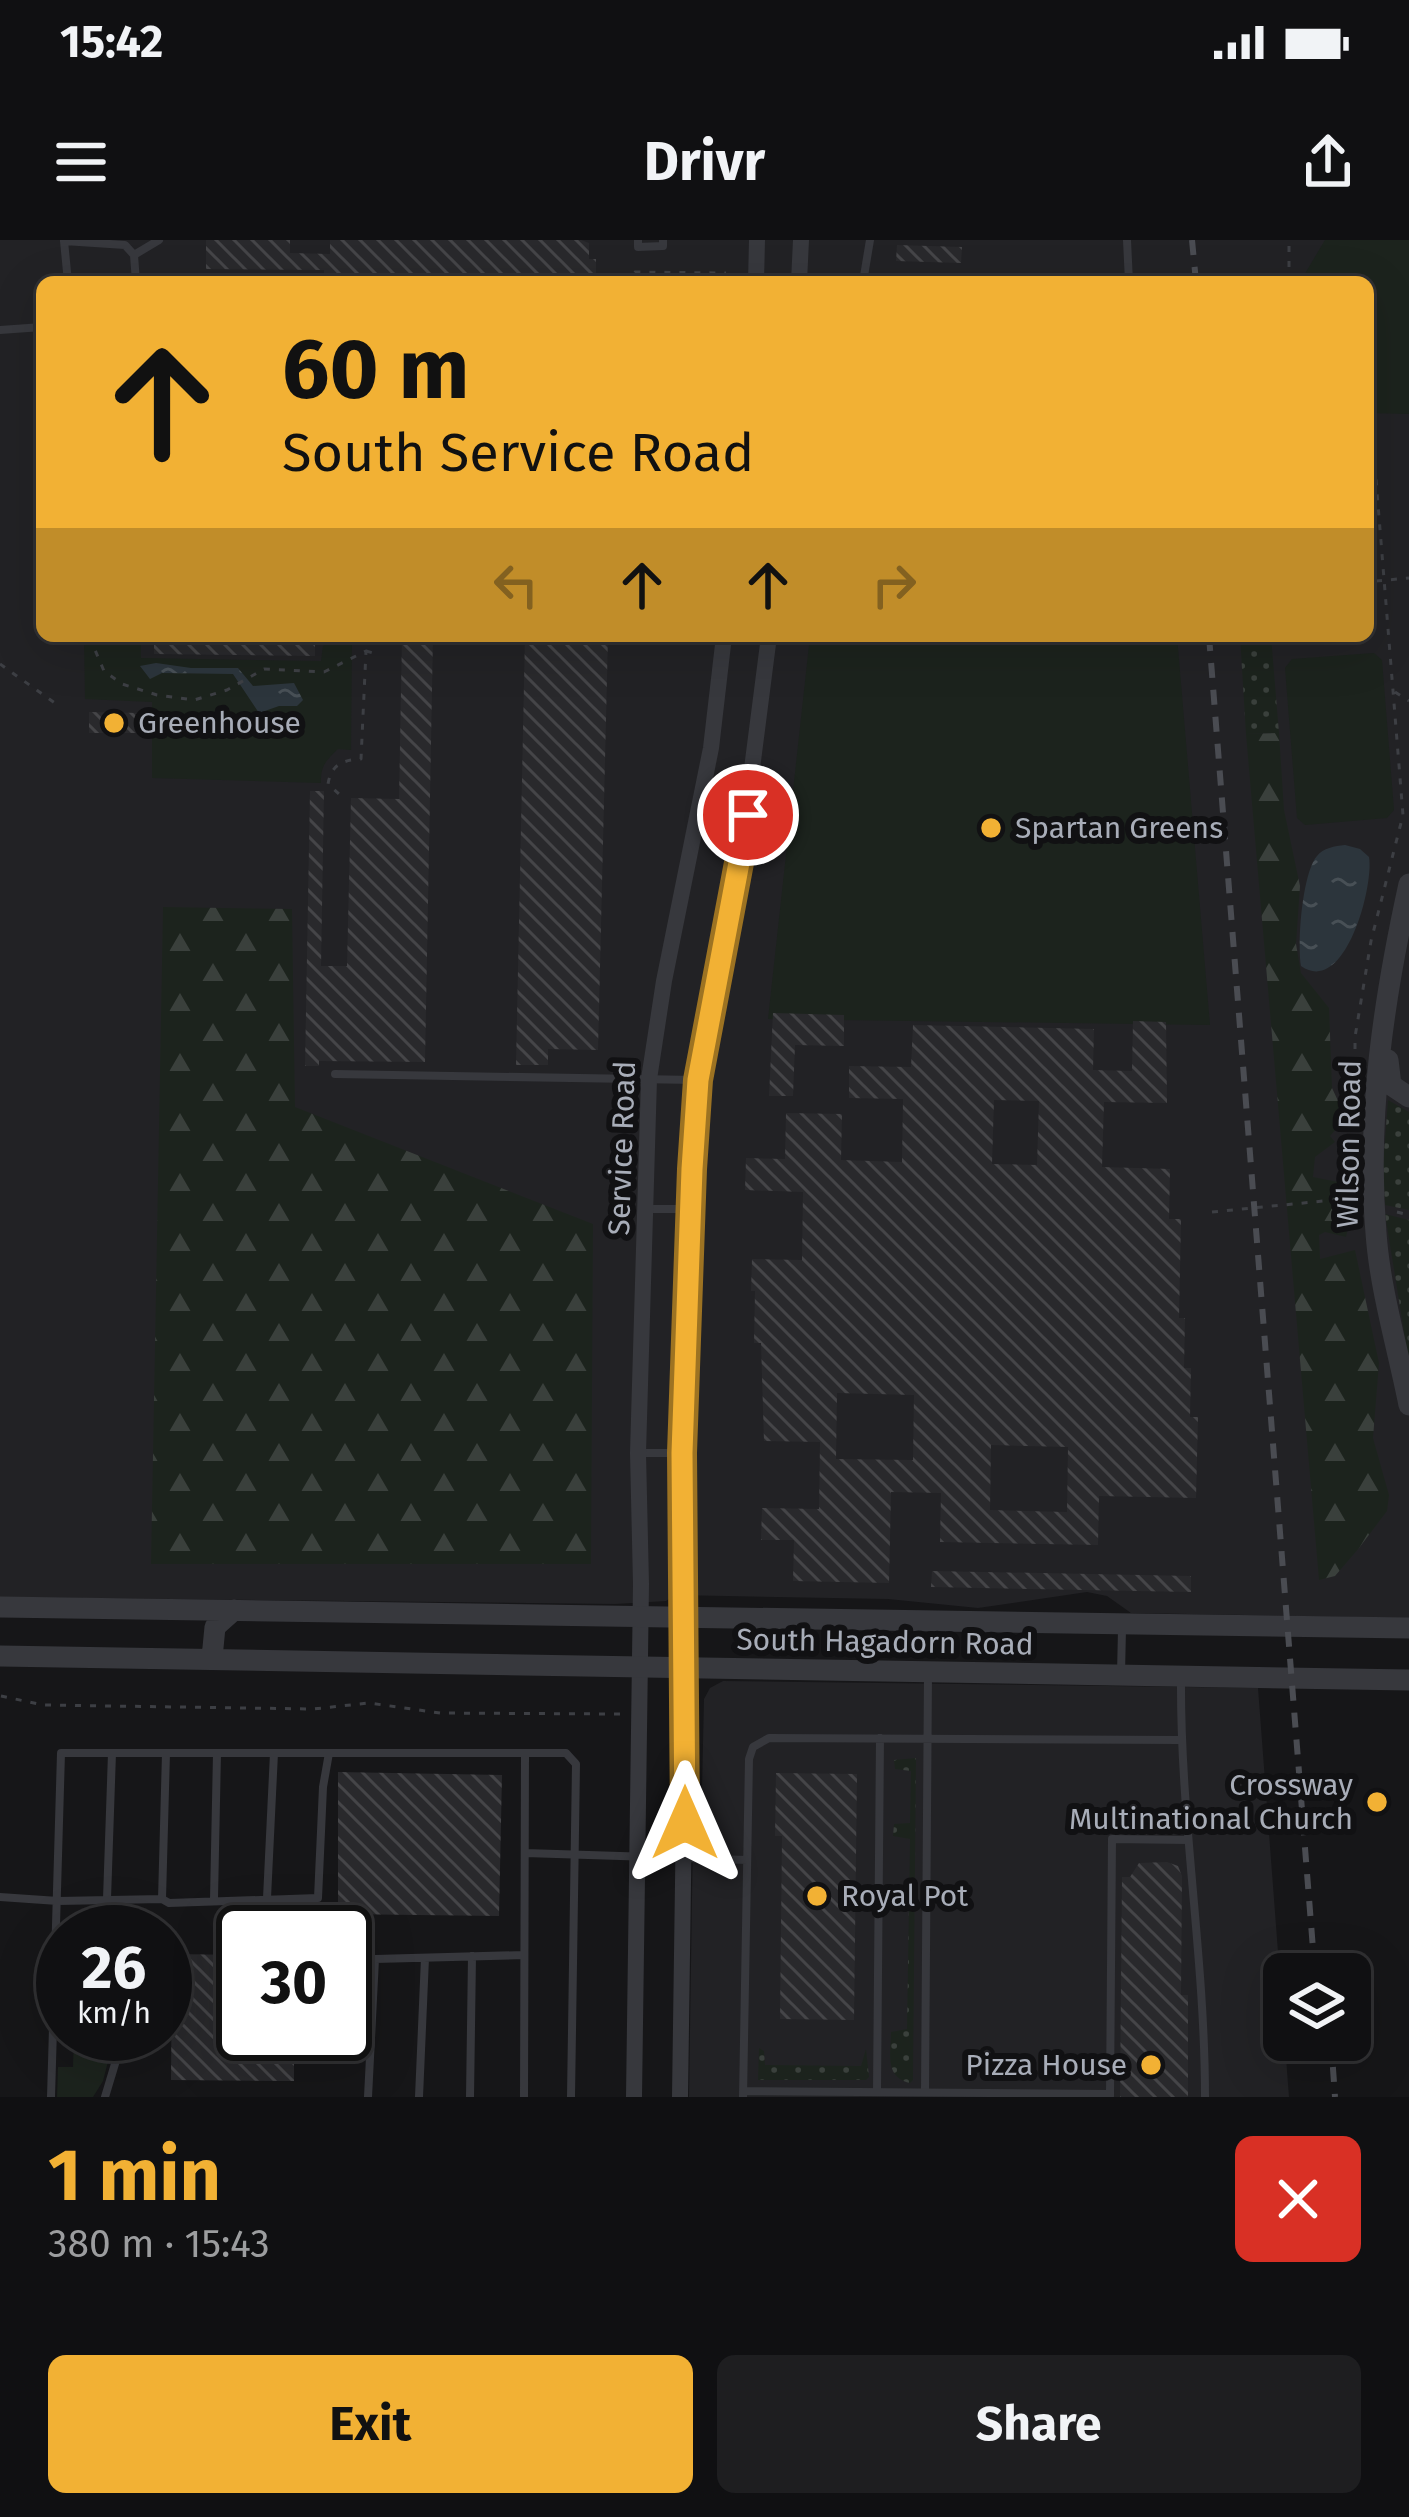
<!DOCTYPE html>
<meta charset="utf-8">
<style>
body{margin:0;font-family:"Fira Sans",sans-serif;background:#1e1e20;color:#f1f3f6;height:100vh;display:flex;flex-direction:column;font-size:45px;white-space:nowrap}
*{box-sizing:border-box;margin:0}
p{font-size:39px;color:#9c9d9f}
.icon{flex:none;width:66px;height:66px;fill:none;stroke:currentColor;stroke-width:2;stroke-linecap:round;stroke-linejoin:round}
.map{position:relative;height:1857px;overflow:hidden}
.panel{display:flex;flex-direction:column;background:#101012;flex:1}
.panel>*{flex:none}
.hud{position:absolute;left:36px;top:36px;width:1338px;height:366px;border-radius:18px;box-shadow:0 12px 48px #0002,0 0 0 3px #303032;background:#f2b134;color:#111;overflow:hidden}
.fabs{position:absolute;left:1263px;top:1713px;display:grid;gap:24px}
.fabs a{display:grid;place-items:center;width:108px;height:108px;border-radius:18px;background:#101012;box-shadow:0 12px 48px #0002,0 0 0 3px #303032;font-size:60px}
.speed{position:absolute;left:36px;top:1665px;display:flex;gap:24px;font-size:60px;font-weight:700;text-align:center}
.speed>*{display:grid;place-content:center;width:156px;height:156px;border-radius:50%;background:#101012;box-shadow:0 12px 48px #0002,0 0 0 3px #303032;line-height:1}
.speed small{font-size:30px;font-weight:400}
.speed .limit{border:6px solid #111;border-radius:18px;background:#fff;color:#111}
.pin{position:absolute;display:grid;place-items:center;width:102px;height:102px;color:#fff;margin:-51px;border:6px solid #fff;border-radius:50%;box-shadow:0 3px 12px #0007}
.me{position:absolute;width:132px;margin:-66px;rotate:0deg;stroke-linejoin:round;filter:drop-shadow(0 0 9px #0008)}
.turn{display:flex;align-items:center;gap:42px;height:252px;padding:0 48px;font-size:54px}
.turn .icon{width:156px;height:156px;stroke-width:2.5}
.turn b{display:block;font-size:84px;line-height:102px}
.lanes{display:flex;align-items:center;height:114px;padding:0 48px;background:#0003;justify-content:center;gap:60px;direction:ltr}
.lanes .off{opacity:.35}
.round{display:grid;place-items:center;flex:none;width:126px;height:126px;border-radius:18px;background:#1e1e20}
.head{display:flex;align-items:center;justify-content:space-between;height:204px;padding:0 48px}
h1{font-size:72px;font-weight:700;line-height:90px;color:#f2b134}
.action{display:flex;gap:24px;margin-top:auto;padding:24px 48px}
.action a{flex:1;height:138px;border-radius:18px;background:#f2b134;color:#111;font-size:48px;font-weight:700;line-height:138px;text-align:center}
.action a+a{background:#1e1e20;color:#f1f3f6}
.status{display:flex;justify-content:space-between;align-items:center;height:84px;padding:0 60px;background:#101012;direction:ltr}
.status svg{height:33px;fill:currentColor}
header{display:flex;justify-content:space-between;align-items:center;height:156px;padding:0 48px;background:#101012;font-size:54px;font-weight:700}
.map>svg:first-child{display:block}
</style>
<div class="status"><b>15:42</b><svg viewBox="0 0 49 12"><path d="M0 12V9h3v3zM5 12V6h3v6zM10 12V3h3v9zM15 12V0h3v12zM26 1h20v11H26zM47 4h2v5h-2z"/></svg></div>
<header><svg class="icon" aria-label="menu" viewBox="0 0 24 24"><path d="M4 6h16M4 12h16M4 18h16"/></svg>Drivr<svg class="icon" aria-label="share" viewBox="0 0 24 24"><path d="M12 15V3M7 8l5-5 5 5M5 13v7h14v-7"/></svg></header>
<div class="map">
<svg width="1409" height="1857" viewBox="0 0 1409 1857">
<defs>
<pattern id="grass-dots" width="8" height="8" patternUnits="userSpaceOnUse" patternTransform="scale(3)"><rect width="8" height="8" fill="#1c231d"/><path d="M2 2h.1M6 6h.1" fill="none" stroke="#3a403c" stroke-width="1.8" stroke-linecap="round"/></pattern>
<pattern id="forest-firs" width="22" height="20" patternUnits="userSpaceOnUse" patternTransform="scale(3)"><rect width="22" height="20" fill="#1c231d"/><path d="M5 1l3.5 6h-7zM16 11l3.5 6h-7z" fill="#3a403c"/></pattern>
<pattern id="water-ripples" width="26" height="14" patternUnits="userSpaceOnUse" patternTransform="scale(3)"><rect width="26" height="14" fill="#2c353c"/><path d="M2 4q2-2 4 0t4 0M15 11q2-2 4 0t4 0" fill="none" stroke="#485056"/></pattern>
<pattern id="building-back-hatch" width="6" height="6" patternUnits="userSpaceOnUse" patternTransform="scale(3)"><rect width="6" height="6" fill="#29292c"/><path d="M-1 5l2 2M0 0l6 6M5-1l2 2" fill="none" stroke="#454548"/></pattern>
</defs>
<rect width="100%" height="100%" fill="#161618"/>
<path fill="#222225" fill-rule="evenodd" d="M0,0h1409v1378l-278,-5 -24,-17 -20,-4 -109,16 -90,-9 -213,-4 -9,6 -51,3 -615,-7zM42,42h1326v354h-1326z
M723,1441l535,7 31,409h-600l4,-267 9,-41 2,-90 6,-11z"/>
<path fill="url(#grass-dots)" d="M1240,396h31l8,97 -33,1z
M1388,860l21,12v98l-24,-5 -2,-39z
M1385,974l24,6v143z
M916,1518l-3,322 -3,3c-26,-6 -19,-30 -19,-51l16,-3 3,-190 -17,-3 1,-12 16,-1 1,-52 -16,-2 -1,-9z
M759,1808l5,3 1,14 96,1 5,-17 3,28 -3,3h-108z"/>
<path fill="url(#forest-firs)" d="M1279,493l5,77 16,76 -4,58 5,29 28,35 3,80 14,30 -16,18 5,6 -20,15 -2,20 30,6 -6,28 12,14 -3,12 -21,-5 -6,3 1,24 35,-9 24,113 -6,75 16,57 -2,16 -28,37 -24,28 -16,4 -73,-846z
M163,667l129,2 3,198 298,117 -2,340h-440z"/>
<path fill="#1c231d" d="M1325,0h84v174l-41,-1v-131h-68z
M84,396h57v22l180,3 2,-15 13,-10h16l-1,114 -13,-1c-12,11 -18,18 -17,34l-169,-5v-76l-67,-3z
M810,396h367l33,389 -442,-6z
M1374,413l8,7 12,150 -7,8 -82,7 -8,-7 -12,-150 7,-9z
M74,1794h41l-12,47 -10,16h-36l1,-30h15z"/>
<path fill="url(#water-ripples)" d="M156,423l35,5h47l15,18 41,-3 9,17 -6,6h-18l-20,7 -26,-39 -71,-1 -12,6 -10,-13z
M1345,605l15,4 9,8c5,29 -24,140 -68,109 -4,-21 1,-93 16,-110 6,-8 18,-10 28,-11z"/>
<path fill="url(#building-back-hatch)" fill-rule="evenodd" d="M206,0h84v13l40,1v-14h251l8,3v16h7v23h-267l-5,-1v-11l-118,-1z
M897,5l65,2 -1,16 -65,-2z
M154,396h161v20l-161,-2z
M402,396h31l-8,426 -106,-1v5h-14l5,-275h14l-3,175h26l4,-168 48,1z
M525,396h83l-10,414 -50,-1v16h-32z
M89,472l51,1v20h-51z
M773,773l71,2v31l-49,-1 -2,51h-24z
M1133,781l33,1 1,81 -63,-1 -2,65 68,2 -1,50h12l-2,99h6l-1,50h7l-1,49h8l-2,81 -97,-2 -1,49 -158,-3 1,-49 -50,-1 -2,91 -96,-2 1,-41h-33l1,-32 57,1 1,-67 -56,-1 -3,-98h-7l1,-52h-4l1,-32 50,1 1,-68 -58,-2 1,-32 39,1 1,-46 56,1 -1,46 61,2 1,-63 -54,-1v-32l62,1 2,-42 181,4 -1,41 39,1zM994,860l45,1 -2,64 -45,-1zM837,1153l77,2 -1,65 -77,-1zM991,1205l77,2 -1,65 -77,-2z
M932,1331l259,5v16l-260,-5z
M338,1532l164,3 -3,141 -161,-2z
M776,1533l81,1 -3,246 -74,-1 2,-183h-7z
M1167,1622l11,4 4,10 -1,119h7v102h-68l2,-220h8l9,-14z
M172,1714l71,1v79h51v47l-123,-1z"/>
<g fill="none" stroke-linecap="round" stroke-linejoin="round">
<path stroke="#3d3f44" stroke-width="3" stroke-dasharray="6 9" stroke-linecap="butt" d="M623,42l12,-10 91,1
M1289,42v-42
M1376,341l33,-3
M95,396v14l9,21 18,13 35,11 37,5 33,-10 37,-21 60,3 42,-21 -5,108c-19,1 -30,6 -33,25l12,11
M366,396v15l14,4
M0,424l59,42
M1395,452l14,9
M1355,854v-57l16,-96 32,-126 -28,-348 -7,-11
M1212,972l142,-14
M1397,972l12,3
M1,1456l42,9 270,4 56,-6 71,10 181,1"/>
<path stroke="#37383d" stroke-width="8" d="M638,0v7l25,-1v-6
M1127,0l2,42
M64,1l61,4 9,10 2,27
M64,1l4,41
M134,15l25,-15
M863,42l7,-42
M0,90l42,-3
M335,834l361,6
M649,969h39
M638,1213h43
M1121,1434l1,-45
M1181,1438c-1,140 24,279 24,419
M112,1513l-5,146 7,33
M525,1613l222,7
M0,1657l58,4 104,-2 7,4 149,-5 5,-111 6,-34
M267,1658l7,-145
M162,1659l4,-146
M214,1659l3,-146
M743,1851l367,3
M877,1852l3,-354
M925,1852l3,-418
M1110,1856l2,-257 76,1
M51,1857l10,-344h505l10,11 -5,333
M105,1857l19,-63
M368,1857l7,-138 149,-4
M419,1857l6,-139
M470,1857l2,-141
M524,1857l1,-344
M743,1857l6,-338 4,-12 16,-9 411,2"/>
<path stroke="#37383d" stroke-width="16" d="M756,42l1,-42
M799,42l2,-42
M634,1857l7,-513 -3,-131 11,-374 15,-98 47,-233 13,-112
M680,1857l6,-428 -4,-216 7,-244 9,-129 37,-179 34,-265"/>
<path stroke="#37383d" stroke-width="21" d="M1409,644c-25,114 -43,231 -33,349 4,57 22,116 33,172
M1388,820l3,25 18,12
M0,1367l1409,21
M0,1416l1409,24
M212,1418l3,-31 19,-17"/>
<path stroke="#4a4c52" stroke-width="6" stroke-dasharray="15 12" stroke-linecap="butt" d="M1192,0l4,42
M1209,396l106,1338
M1331,1800l4,57"/>
</g>
<g fill="none" stroke-linecap="round" stroke-linejoin="round">
<g stroke="#9d7322" stroke-width="30">
<path id="route" d="M685,1583l-3,-370 10,-284 6,-89 50,-265"/>
</g>
<use href="#route" stroke="#f2b134" stroke-width="21"/>
</g>
<g fill="#f2b134" stroke="#111113" stroke-width="4.5">
<circle cx="114" cy="483" r="12"/>
<circle cx="991" cy="588" r="12"/>
<circle cx="1377" cy="1562" r="12"/>
<circle cx="817" cy="1656" r="12"/>
<circle cx="1151" cy="1825" r="12"/>
</g>
<g text-anchor="middle" stroke-width="12" stroke-linejoin="round" paint-order="stroke">
<g font-size="30" fill="#a8adb8" stroke="#111113" text-anchor="start">
<text x="138" y="493">Greenhouse</text>
<text x="1015" y="598">Spartan Greens</text>
<text x="1353" y="1555" text-anchor="end">Crossway<tspan x="1353" dy="34">Multinational Church</tspan></text>
<text x="841" y="1666">Royal Pot</text>
<text x="1127" y="1835" text-anchor="end">Pizza House</text>
</g>
<g font-size="30" fill="#a8adb8" stroke="#111113">
<text transform="translate(1349 904) rotate(-89)" y="10">Wilson Road</text>
<text transform="translate(622 908) rotate(-88)" y="10">Service Road</text>
<text transform="translate(885 1402) rotate(1)" y="10">South Hagadorn Road</text>
</g>
</g>
</svg>
<div class="fabs">
<a><svg class="icon" aria-label="layers" viewBox="0 0 24 24"><path d="M12 4l9 5-9 5-9-5zM3 14l9 5 9-5"/></svg></a>
</div>
<div class="speed"><div>26<small>km/h</small></div><div class="limit">30</div></div>
<div class="pin" style="left:748px;top:575px;background:#d93025"><svg class="icon" aria-label="arrive" viewBox="0 0 24 24"><path d="M6 21V4h12l-3 4 3 4H6"/></svg></div>
<svg class="me" style="left:685px;top:1583px" viewBox="-20 -20 40 40"><path d="M0-17L14 15 0 8-14 15z" fill="#f2b134" stroke="#fff" stroke-width="4"/></svg>
<div class="hud">
<div class="turn"><svg class="icon" aria-label="ahead" viewBox="0 0 24 24"><path d="M12 20V5M6 11l6-6 6 6"/></svg><div><b>60 m</b>South Service Road</div></div>
<div class="lanes"><svg class="icon off" aria-label="left" viewBox="0 0 24 24"><path d="M17 20v-9H6M10 6l-5 5 5 5"/></svg><svg class="icon" aria-label="ahead" viewBox="0 0 24 24"><path d="M12 20V5M6 11l6-6 6 6"/></svg><svg class="icon" aria-label="ahead" viewBox="0 0 24 24"><path d="M12 20V5M6 11l6-6 6 6"/></svg><svg class="icon off" aria-label="right" viewBox="0 0 24 24"><path d="M7 20v-9h11M14 6l5 5-5 5"/></svg></div>
</div>
</div>
<section class="panel">
<div class="head"><div><h1>1 min</h1><p>380 m · 15:43</p></div><a class="round" style="background:#d93025;color:#fff"><svg class="icon" aria-label="close" viewBox="0 0 24 24"><path d="M6 6l12 12M18 6L6 18"/></svg></a></div>
<div class="action"><a>Exit</a><a>Share</a></div>
</section>
